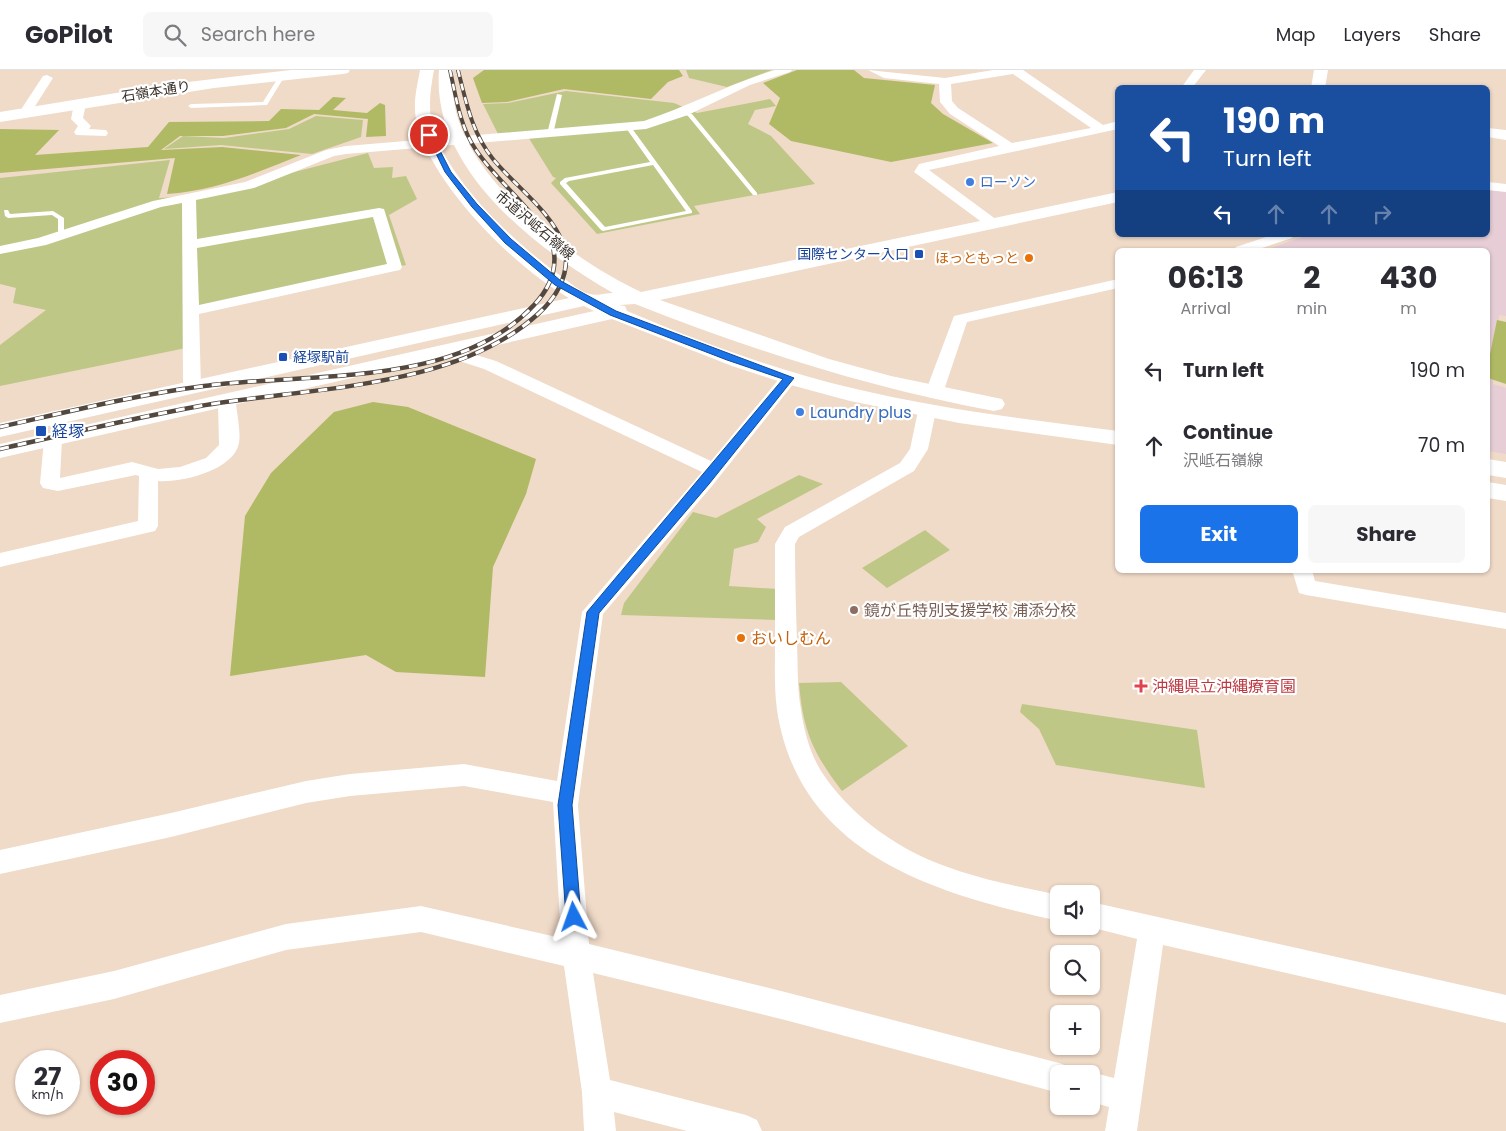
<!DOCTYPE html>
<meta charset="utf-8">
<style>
body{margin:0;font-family:Poppins,"Noto Sans JP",sans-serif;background:#f7f7f7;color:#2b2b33;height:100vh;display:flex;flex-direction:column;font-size:19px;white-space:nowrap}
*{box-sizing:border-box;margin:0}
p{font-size:16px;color:#7c7c81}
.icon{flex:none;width:28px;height:28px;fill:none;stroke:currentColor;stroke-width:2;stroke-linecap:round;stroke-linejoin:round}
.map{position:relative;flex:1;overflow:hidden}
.panel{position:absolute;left:1115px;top:178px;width:375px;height:325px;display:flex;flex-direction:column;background:#fff;border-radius:8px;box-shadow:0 1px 4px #0004}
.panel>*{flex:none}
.hud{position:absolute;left:1115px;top:15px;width:375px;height:152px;border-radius:8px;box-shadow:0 1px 4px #0004;background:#1a4fa0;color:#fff;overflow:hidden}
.buttons{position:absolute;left:1050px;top:815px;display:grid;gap:10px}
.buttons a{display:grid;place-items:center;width:50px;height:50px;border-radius:8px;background:#fff;box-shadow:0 1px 4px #0004;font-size:25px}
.speed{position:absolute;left:15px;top:980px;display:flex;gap:10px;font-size:25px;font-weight:700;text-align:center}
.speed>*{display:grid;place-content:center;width:65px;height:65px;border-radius:50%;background:#fff;box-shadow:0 1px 4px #0004;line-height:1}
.speed small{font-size:12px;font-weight:400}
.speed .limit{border:8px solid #d22;background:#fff;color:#111}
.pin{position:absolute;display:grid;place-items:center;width:42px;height:42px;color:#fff;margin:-21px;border:2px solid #fff;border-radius:50%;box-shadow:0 1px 5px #0007}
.me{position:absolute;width:55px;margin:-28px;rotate:356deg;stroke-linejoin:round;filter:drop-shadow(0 0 4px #0008)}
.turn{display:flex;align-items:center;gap:18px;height:105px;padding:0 25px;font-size:22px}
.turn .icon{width:65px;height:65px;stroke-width:2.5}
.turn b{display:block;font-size:35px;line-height:42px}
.lanes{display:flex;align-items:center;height:48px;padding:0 25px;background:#0003;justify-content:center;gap:25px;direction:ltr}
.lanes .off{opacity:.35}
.eta{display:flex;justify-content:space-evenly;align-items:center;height:85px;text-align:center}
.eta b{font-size:30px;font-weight:700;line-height:35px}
.action{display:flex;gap:10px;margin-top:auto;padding:10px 25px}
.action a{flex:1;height:58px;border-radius:8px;background:#1a73e8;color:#fff;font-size:20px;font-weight:700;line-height:58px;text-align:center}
.action a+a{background:#f7f7f7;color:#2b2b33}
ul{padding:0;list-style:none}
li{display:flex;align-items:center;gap:15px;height:75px;padding:0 25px}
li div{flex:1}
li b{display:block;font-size:19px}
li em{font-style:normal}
header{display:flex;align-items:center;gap:30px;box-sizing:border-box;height:70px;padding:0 25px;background:#fff;border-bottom:1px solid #e1e1e2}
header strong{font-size:24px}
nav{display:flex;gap:28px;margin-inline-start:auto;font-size:18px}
.search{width:350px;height:45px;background:#f7f7f7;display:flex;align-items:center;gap:12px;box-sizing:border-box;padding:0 18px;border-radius:8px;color:#7c7c81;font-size:19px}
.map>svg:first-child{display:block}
</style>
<header>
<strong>GoPilot</strong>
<div class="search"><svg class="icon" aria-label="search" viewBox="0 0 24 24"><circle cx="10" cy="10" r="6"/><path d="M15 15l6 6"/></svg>Search here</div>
<nav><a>Map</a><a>Layers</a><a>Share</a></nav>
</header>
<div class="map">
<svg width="1506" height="1061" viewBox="0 0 1506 1061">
<rect width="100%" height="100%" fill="#f0dac8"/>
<path fill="#e6cdd6" d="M1488,120l18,2v124l-7,-1 -6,69 13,4v66l-18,-3v-201h-222l42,-15h180z"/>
<path fill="#bfc787" d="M686,0h86l-45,17 -38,-9z
M566,21l108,12 23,10 73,-14 6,7 -21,4 -7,14 23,12 44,48 -121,22 6,8 -103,20 -46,-51 5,-5 -3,-1 -28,-45 -27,2 -15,-30 25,-1z
M316,46l47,4 -2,17 -49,17 -91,-9 -57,4 19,-13 41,2 65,-9z
M368,83l6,15 19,-1 -1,11 14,-2 11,23 -28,16 17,50 -221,43 1,40 -186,38v-41l46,-35 -33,-7 3,-15 -16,-4v-106l170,-18 -11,38 43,-2z
M799,405l24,9 -66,35 9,8 -8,15 -24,7 -5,37 49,3 -1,31 -156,-5 3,-12 69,-91 23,6z
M925,460l25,20 -63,38 -25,-20z
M841,612l67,64 -66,45c-29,-38 -39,-60 -43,-108z
M1022,634l175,26 8,58 -149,-23 -17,-36 -19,-17z"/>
<path fill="#b0ba65" d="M484,0h195l4,6 -15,6 -17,17 -87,-10 -57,13 -25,1 -9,-25z
M797,0h57l10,8 71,7 -4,18 12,11 50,29 -102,19 -100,-21 -22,-17 11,-26 -17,-15z
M333,27l13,1 -13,12 34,3 13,-10 5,2 1,31 -20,1 2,-18 -54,-5 -28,14 -63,8h-43l-19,14 61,-3 79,8c-45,18 -86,36 -134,39l8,-36 -175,15v-44l59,1 -24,25 113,-8 21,-25 100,-1 12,-12 38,1z
M1497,250l9,2v62l-18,-6v-14z
M373,332l35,5 128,52 -10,35 -33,73 -8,110 -89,-5 -30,-17 -136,21 15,-160 26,-43 63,-61z"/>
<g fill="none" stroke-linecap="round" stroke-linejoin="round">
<path fill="#fff" fill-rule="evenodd" d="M281,3l5,1 -19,31 -76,3 -3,-2 3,-2 72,-2z
M557,24l5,1 -8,35 3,3 -3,2 -6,-5z
M682,41l10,3 65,79v2h-4l-65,-79 -6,-3z
M627,57h4l61,84v2l-89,18 -2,-1 -41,-46v-2l5,-4 85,-16 -24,-34zM653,95l33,46 -81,16 -39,-44 3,-2z
M4,140h4l2,4 43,-3 11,7v18l-3,2 -3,-2v-17l-6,-4 -44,3 -3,-2z"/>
<path fill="#fff" fill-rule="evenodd" d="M775,0h17l-2,2 -40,13 -62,30 -42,14 -300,25 -12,2 -80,32 -58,12 1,39 182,-31 5,1 18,58 -2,3 -5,1 -196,43 2,73 -3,4 -6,1 -6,-1 -3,-4 -1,-184 -21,4 -115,38 -46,9v-8l38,-8 115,-37 92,-19 81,-32 20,-4 298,-25c45,-15 86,-37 131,-51zM373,147l14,47 -188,41 -2,-57z
M868,0l77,8 48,-8h30l80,55 15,-4v8l-189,41 68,50 2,3 -2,3h-10l-73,-54 5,-8 80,-18 -49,-32 -10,-12 -1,-18 -55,-6zM1013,4l78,54 -79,15 -54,-35 -6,-7 -1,-17z
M1194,0h12l-14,18h-11z
M47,5l6,3 -21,33 -4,1 -4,-1 -2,-3 21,-32z
M80,30l6,4 -3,14 8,8 -2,3 17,1 2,3 -2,3 -30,-1 -2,-3 4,-6 -7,-7 3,-15z
M1488,112l18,2v8l-18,-2z
M1272,165h22l-2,3 -36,12h-22l2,-3z
M1118,209v9l-151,34 -24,71 -3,4 -6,1 -6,-1 -3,-4 29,-77z
M447,276l49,15 215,100 72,-87 6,-1 6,1 3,4 -86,108 -109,128 -25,191 11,139 196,48 274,71 11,4 2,7h-13v19l-274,-73 -192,-47 17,107 136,35 11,5 5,11h-75l-73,-19 2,19h-32l-2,-39 -18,-126 -143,-34 -135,18 -172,49 -114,24v-28l114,-24 172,-47 135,-18 140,32 -8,-136 -89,-16 -114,10 -44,7 -135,34 -171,37v-24l171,-37 135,-32 44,-7 114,-10 93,17 25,-169 120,-140 -218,-103 -43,-14 -2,-4 2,-4z
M227,328l6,1 3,4c1,11 5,30 3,40 -5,27 -57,40 -81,38v45l-3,5 -155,36v-14l138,-32 1,-45 -3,-1 -78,16 -15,-3 -3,-5 4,-43 3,-4 6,-2 6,2 3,4 -2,38 72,-16 26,7 22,-2 26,-9 13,-13 -1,-42 3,-4z
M927,335l6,2 3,4 -8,38 -14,22 -115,66 -4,7c0,33 1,66 2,98 1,23 0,46 4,68 3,21 9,43 20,61 27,42 74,77 121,94 37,14 77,22 117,30v26c-123,-27 -260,-66 -282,-211 -3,-22 -2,-45 -2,-68 0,-33 0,-65 0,-98l10,-17 115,-64 10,-14 8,-38 3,-4z
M1292,500h20l3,11 191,32v16l-200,-34 -7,-2z
M1091,832l415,93v28l-343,-78 -26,186h-32l4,-24 -18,-5v-28h-5l5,-2 23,6 23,-139 -51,-13h5z"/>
<path fill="#fff" fill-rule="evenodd" d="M420,0h14c-4,22 -7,42 1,64 19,52 81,110 126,142 8,6 19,16 29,18 7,2 16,-1 23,-1 -77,-44 -182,-124 -174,-223h14c-1,17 0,33 5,49 23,72 117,142 183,173l477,-100v10l-458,98 169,59 62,17 111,23 3,5 -3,5 -8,2c-124,-23 -242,-61 -359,-107l-16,1 6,1 2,5c73,31 148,59 225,77 88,21 177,32 266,43v14l-159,-22 -109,-22 -63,-17 -55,-18 -120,-47 -612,139v-14l594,-133 -10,-5 -584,131v-14l569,-125c-54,-30 -138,-114 -152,-175 -5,-18 0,-36 3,-53z
M1314,0h14l-3,18h-14z
M1488,58l18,2v10l-18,-3z
M1488,389l18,3v16l-18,-3z
M1488,412l18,3v16l-18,-3z"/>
<path fill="#fff" fill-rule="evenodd" d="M291,0h59l-2,3 -5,1 -129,14 -214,34v-10l171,-28z"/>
<g stroke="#52483f" stroke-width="4">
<path id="rail-far1" d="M450,0c6,27 10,57 26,80 23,34 57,57 76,95
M458,0c8,32 14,63 35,89 23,28 57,51 71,86"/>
</g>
<g stroke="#52483f" stroke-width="4.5">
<path id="rail" d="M0,357c67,-15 135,-32 204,-41 104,-14 252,3 330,-81 16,-17 25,-38 18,-62
M0,379c67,-15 133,-31 200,-43 108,-19 254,-16 338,-92 21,-19 33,-43 26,-71"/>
</g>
<use href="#rail-far1" stroke="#fff" stroke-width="2.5" stroke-dasharray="7" stroke-linecap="butt"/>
<use href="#rail" stroke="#fff" stroke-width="3" stroke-dasharray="9" stroke-linecap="butt"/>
</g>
<path fill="#1a73e8" stroke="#114b97" d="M426,63h5l20,39 26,32 34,35 50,42 55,30 178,67 -85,106 -110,129 -27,192 9,112 -2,5 -5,2 -6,-2 -2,-5 -8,-112 29,-193 196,-233 -56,-19 -117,-45 -55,-30 -50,-42 -33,-36 -27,-35z"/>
<g fill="#3f7fe0" stroke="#fff" stroke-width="2">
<circle cx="970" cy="112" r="5"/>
<circle cx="800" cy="342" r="5"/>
</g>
<g fill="#1a4fb4" stroke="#fff" stroke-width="2">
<rect x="914" y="179" width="10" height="10" rx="2.5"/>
<rect x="278" y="282" width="10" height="10" rx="2.5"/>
<rect x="35" y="355" width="12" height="12" rx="2.5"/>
</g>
<g fill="#e8710a" stroke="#fff" stroke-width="2">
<circle cx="1029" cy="188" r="5"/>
<circle cx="741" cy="568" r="5"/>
</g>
<circle fill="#8d6e63" stroke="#fff" stroke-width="2" cx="854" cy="540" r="5"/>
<path fill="#e0444e" stroke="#fff" stroke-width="2" d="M1138.5 608.5h5v5h5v5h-5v5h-5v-5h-5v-5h5z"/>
<g text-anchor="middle" stroke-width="4.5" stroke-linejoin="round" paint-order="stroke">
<g font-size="14" fill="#3a322b" stroke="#fff">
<text transform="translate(156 21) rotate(-9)" y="5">石嶺本通り</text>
<text transform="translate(535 155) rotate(40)" y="5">市道沢岻石嶺線</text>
</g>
<g font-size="14" fill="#366cbe" stroke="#fff" text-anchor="start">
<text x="980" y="117">ローソン</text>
</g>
<g font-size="14" fill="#164399" stroke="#fff" text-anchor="end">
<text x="909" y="189">国際センター入口</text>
<text x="293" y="292" text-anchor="start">経塚駅前</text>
</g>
<g font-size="14" fill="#c56008" stroke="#fff" text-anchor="end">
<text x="1019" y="193">ほっともっと</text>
</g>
<g font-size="16" fill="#366cbe" stroke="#fff" text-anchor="start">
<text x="810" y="348">Laundry plus</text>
</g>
<g font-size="16" fill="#164399" stroke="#fff" text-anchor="start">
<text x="52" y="367">経塚</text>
</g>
<g font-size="16" fill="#785e54" stroke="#fff" text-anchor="start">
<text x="864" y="546">鏡が丘特別支援学校 浦添分校</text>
</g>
<g font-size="16" fill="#c56008" stroke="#fff" text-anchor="start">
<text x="751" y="574">おいしむん</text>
</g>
<g font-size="16" fill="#be3a42" stroke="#fff" text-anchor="start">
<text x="1152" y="622">沖縄県立沖縄療育園</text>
</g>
</g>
</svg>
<div class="buttons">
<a><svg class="icon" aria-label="sound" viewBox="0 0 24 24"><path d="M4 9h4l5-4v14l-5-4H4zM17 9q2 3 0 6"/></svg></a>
<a><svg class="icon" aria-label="search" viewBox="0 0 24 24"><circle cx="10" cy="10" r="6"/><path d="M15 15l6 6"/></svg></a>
<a>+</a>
<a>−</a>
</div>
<div class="speed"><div>27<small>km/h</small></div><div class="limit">30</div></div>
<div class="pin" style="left:429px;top:65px;background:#d93025"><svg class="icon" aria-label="arrive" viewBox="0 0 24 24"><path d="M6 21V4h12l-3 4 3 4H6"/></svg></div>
<svg class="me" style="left:574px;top:847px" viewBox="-20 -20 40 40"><path d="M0-17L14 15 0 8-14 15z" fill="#1a73e8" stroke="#fff" stroke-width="4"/></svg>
<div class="hud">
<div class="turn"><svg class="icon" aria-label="left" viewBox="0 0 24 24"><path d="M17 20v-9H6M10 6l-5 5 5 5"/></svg><div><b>190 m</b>Turn left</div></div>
<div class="lanes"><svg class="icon" aria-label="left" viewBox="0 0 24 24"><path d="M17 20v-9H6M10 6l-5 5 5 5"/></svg><svg class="icon off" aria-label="ahead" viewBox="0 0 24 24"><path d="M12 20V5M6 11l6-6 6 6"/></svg><svg class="icon off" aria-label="ahead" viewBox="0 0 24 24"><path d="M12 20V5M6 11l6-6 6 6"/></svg><svg class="icon off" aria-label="right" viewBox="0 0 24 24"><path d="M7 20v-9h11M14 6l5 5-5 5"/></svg></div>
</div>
<section class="panel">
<div class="eta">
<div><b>06:13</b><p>Arrival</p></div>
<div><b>2</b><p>min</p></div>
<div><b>430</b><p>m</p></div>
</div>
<ul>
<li><svg class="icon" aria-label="left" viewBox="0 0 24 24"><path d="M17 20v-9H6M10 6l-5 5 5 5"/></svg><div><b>Turn left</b></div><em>190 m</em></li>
<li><svg class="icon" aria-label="ahead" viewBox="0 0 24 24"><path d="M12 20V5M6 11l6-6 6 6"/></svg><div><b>Continue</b><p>沢岻石嶺線</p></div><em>70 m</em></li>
</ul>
<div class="action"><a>Exit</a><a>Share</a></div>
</section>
</div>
